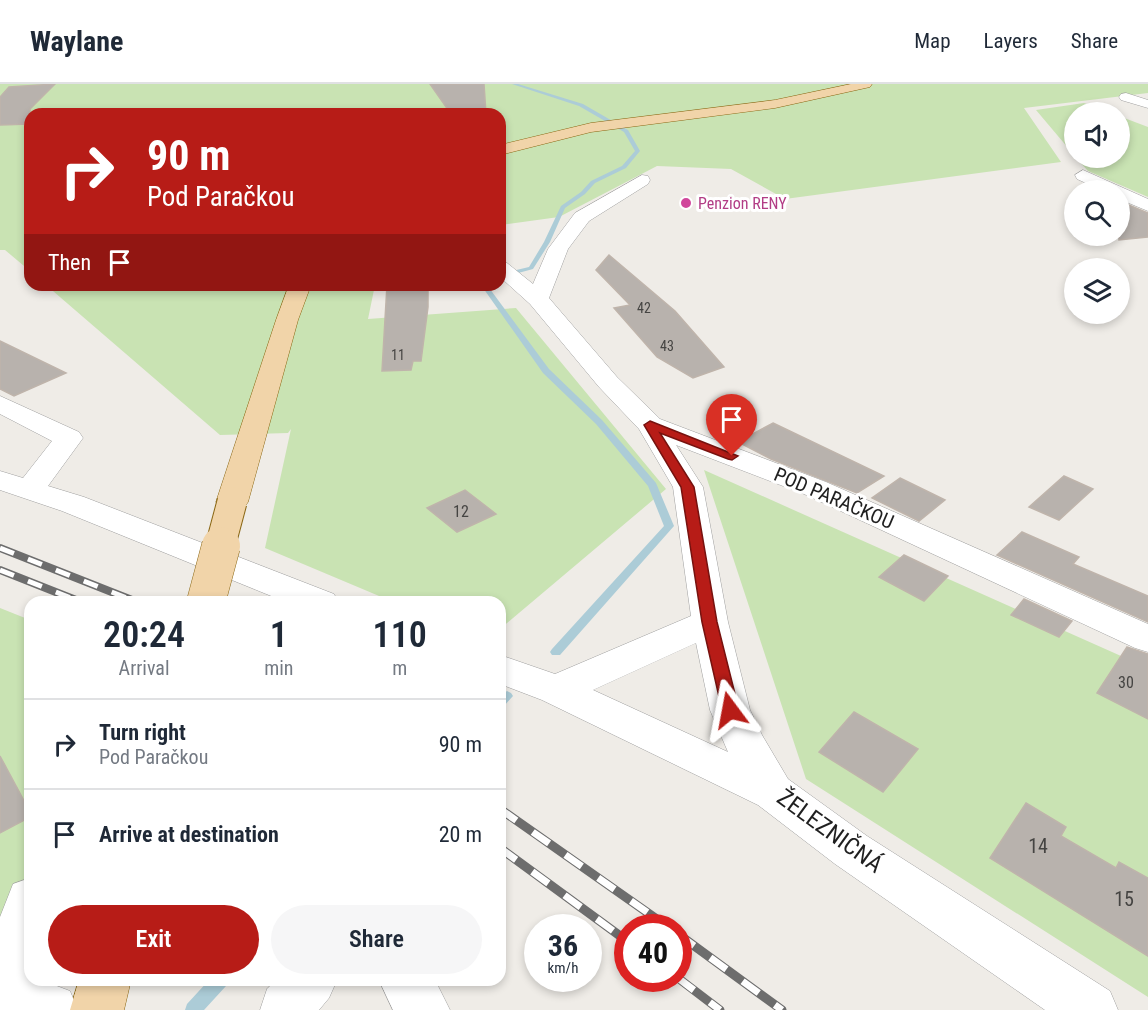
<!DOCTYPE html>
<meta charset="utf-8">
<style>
body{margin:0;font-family:"Roboto Condensed",sans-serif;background:#f6f6f7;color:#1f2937;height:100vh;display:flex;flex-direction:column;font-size:22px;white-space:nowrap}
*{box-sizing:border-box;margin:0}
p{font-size:20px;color:#747a83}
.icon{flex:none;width:33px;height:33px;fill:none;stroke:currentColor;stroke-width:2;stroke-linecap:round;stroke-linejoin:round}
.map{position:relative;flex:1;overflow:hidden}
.panel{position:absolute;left:24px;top:512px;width:482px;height:390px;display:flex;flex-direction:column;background:#fff;border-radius:18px;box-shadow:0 3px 9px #0003}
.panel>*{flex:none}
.top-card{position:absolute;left:24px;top:24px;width:482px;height:183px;border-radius:18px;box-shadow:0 3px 9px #0003;background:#b71c17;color:#fff;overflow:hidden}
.controls{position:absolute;left:1064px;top:18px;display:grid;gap:12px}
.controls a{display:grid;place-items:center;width:66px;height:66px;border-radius:50%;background:#fff;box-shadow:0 3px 9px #0003;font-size:30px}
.speed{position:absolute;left:524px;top:830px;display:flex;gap:12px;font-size:30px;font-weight:700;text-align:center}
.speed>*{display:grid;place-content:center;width:78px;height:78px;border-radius:50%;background:#fff;box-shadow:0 3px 9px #0003;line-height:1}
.speed small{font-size:15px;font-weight:400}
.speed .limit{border:9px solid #d22;background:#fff;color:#111}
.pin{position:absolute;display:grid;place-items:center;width:51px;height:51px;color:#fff;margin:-62px -26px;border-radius:50% 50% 50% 0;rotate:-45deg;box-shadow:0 0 6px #0007}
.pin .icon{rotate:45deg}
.me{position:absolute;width:66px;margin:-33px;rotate:347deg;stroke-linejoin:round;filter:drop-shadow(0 0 4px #0008)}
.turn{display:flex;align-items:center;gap:21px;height:126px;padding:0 24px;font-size:27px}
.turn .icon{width:78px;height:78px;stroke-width:2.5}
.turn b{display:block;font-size:42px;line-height:51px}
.then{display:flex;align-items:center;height:57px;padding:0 24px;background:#0003;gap:12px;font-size:22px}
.eta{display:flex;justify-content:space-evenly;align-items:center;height:102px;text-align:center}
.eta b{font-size:36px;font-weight:600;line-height:42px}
.primary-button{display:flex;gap:12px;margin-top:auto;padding:12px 24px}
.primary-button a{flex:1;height:69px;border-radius:36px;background:#b71c17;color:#fff;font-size:24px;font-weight:600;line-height:69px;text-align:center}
.primary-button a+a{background:#f6f6f7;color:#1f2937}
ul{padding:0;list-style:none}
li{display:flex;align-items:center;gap:18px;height:90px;padding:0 24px;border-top:2px solid #e0e1e3}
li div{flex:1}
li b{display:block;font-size:22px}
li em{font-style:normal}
header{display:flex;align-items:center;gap:36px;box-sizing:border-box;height:84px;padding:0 30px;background:#fff;border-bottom:2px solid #e0e1e3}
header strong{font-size:28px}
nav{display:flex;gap:33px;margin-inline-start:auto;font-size:21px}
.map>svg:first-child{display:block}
</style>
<header>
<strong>Waylane</strong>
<nav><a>Map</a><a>Layers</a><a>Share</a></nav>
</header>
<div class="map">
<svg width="1148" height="926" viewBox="0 0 1148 926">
<rect width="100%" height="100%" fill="#efece7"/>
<path fill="#c9e3b3" d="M0,0h1148v9l-124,15 37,54 -276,37 -54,-30 -74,-3 -98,51 -59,8v-111h-470v157l-25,-21h-5z
M1084,19l25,9h-35v43l-38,-45z
M1119,32l29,11v70l-60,-26 -12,-13h43z
M46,201h329l-7,34 148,-11 150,181 -166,140v-27l-109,-1 -126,-53 26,-119 -3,4 -68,2z
M704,386l444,198v329l-342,-218z
M0,524l30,12v297l-30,82z"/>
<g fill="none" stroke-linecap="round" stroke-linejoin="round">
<path fill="#acccd7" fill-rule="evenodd" d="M512,0h6l65,20 45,26 12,21 -14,17 -31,15 -10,11 -20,14 -15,34 -17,27 -33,9v-4l29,-7 15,-25 17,-36 20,-14 10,-11 31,-15 13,-15 -11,-19 -45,-26z
M481,201h6l62,84 53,51 54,63 18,43 -114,129h-8l-2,-3 2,-3 112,-123 -16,-40 -52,-62 -53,-51z
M507,607l4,2 2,3 -9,10 -4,2v-12z
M209,896h19l-2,6 -22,24h-19l2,-6z"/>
</g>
<path fill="#b8b2ad" stroke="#bfb4ab" stroke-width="1.5" d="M55,0l-25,25v15l-30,1v-28l9,-10z
M430,0h54l2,30h-35z
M1119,117l29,12v24l-29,3z
M609,171l66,56 49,56 -31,11 -36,-21 -43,-49 16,-3 -34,-35z
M387,201h41v22l-7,54h-8l-2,9 -29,1z
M0,257l66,32 -52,23 -14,-7z
M773,339l111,53 -27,17 -86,-34 -33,-17z
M1064,392l29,13 -34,31 -30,-13z
M900,394l45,22 -26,21 -47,-23z
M465,406l31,24 -39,18 -30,-24z
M1022,448l57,25 -6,7 75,32v26l-151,-67z
M904,471l44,21 -24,25 -45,-24z
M1024,515l48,22 -13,16 -48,-22z
M1127,563l21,7v65l-51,-26z
M854,628l64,37 -35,43 -64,-40z
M0,672l30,56v5l-30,16z
M1026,719l40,24 -5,9 55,32 3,-6 29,16v78l-158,-98z"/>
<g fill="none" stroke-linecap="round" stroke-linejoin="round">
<g stroke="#a0a0a0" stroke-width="1">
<path id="minor" d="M1126,9l22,7v8l-27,-8 -2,-3 2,-3z
M1083,86l65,29v12l-29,-12v-9h-18l-24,-11 -2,-4z
M642,91l6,1 2,4 -2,4 -59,37 -21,28 -19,49 68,79 43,42 166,63 322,142v28l-13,-4 -331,-154 -128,-49 27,42 25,135 22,88 12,25 26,44 79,57 243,155 8,19h-73l-210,-146 -77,-59 -216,-105 -42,-16v-29l55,19 136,-58 -18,-129 -34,-58 -40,-42 -69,-83 -30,-27v-16l7,2 26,21 15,-35 27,-36zM696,559l14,67 18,42 -135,-62z
M0,312l79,36 4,6 -35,48 36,11 250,97 4,8h-52l-224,-91 -62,-21v-19l23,7 29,-37 -52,-27z
M30,794v102h11l29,11 8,19h-78v-93l13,-33z
M276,896h61l-8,18 -10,12h-59l7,-21z
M379,896h56l15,30h-57z"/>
</g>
<g stroke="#896511" stroke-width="1">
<path id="major" d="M851,0h21l-2,3 -95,21 -184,24 -91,23v-10l91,-22 184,-23z
M289,201h22l-13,35 -50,182 -5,7 -11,2 -11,-2 -5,-7 60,-182z
M79,896h52l-7,30h-54z"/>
</g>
<use href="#minor" fill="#fff" fill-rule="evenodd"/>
<use href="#major" fill="#f1d4a9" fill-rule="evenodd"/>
<g stroke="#6d6d6d" stroke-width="8">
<path id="rail-far1" d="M0,464l137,54
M0,486l81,32"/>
</g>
<g stroke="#6d6d6d" stroke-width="9">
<path id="rail" d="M500,725l168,118
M500,764l127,93
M678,850l104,76
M678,894l42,32"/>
</g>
<use href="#rail-far1" stroke="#fff" stroke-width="5" stroke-dasharray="15" stroke-linecap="butt"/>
<use href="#rail" stroke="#fff" stroke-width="7" stroke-dasharray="20" stroke-linecap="butt"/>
<g stroke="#896511" stroke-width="31" stroke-linecap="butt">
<path id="major-bridge-far1" d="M220,463l12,-45"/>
</g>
<g stroke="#896511" stroke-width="39" stroke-linecap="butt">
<path id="major-bridge" d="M206,518l15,-56"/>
</g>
<use href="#major-bridge-far1" stroke="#f1d4a9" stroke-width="29"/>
<use href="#major-bridge" stroke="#f1d4a9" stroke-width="38"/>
</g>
<path fill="#b71c17" stroke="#77120f" stroke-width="1.5" d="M650,337l88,35 -6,4 -4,-1 -68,-26 34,54 23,135 22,88 -3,5 -6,2 -5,-2 -3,-5 -20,-88 -21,-135 -37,-62z"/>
<circle fill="#d1479c" stroke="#fff" stroke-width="2" cx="686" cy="119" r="6"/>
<g text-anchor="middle" stroke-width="6" stroke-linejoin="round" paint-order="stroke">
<g font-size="14" fill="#454442">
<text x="644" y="229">42</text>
<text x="667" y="267">43</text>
<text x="398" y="276">11</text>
</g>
<g font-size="16" fill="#b23c85" stroke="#fff" text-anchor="start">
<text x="698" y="125">Penzion RENY</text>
</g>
<g font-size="16" fill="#454442">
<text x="461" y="433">12</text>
<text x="1126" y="604">30</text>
</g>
<g font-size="20" fill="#1f1f1f" stroke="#fff">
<text transform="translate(834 414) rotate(23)" y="7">POD PARAČKOU</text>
</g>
<g font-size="20" fill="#454442">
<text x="1038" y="769">14</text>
<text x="1124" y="822">15</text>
</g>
<g font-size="24" fill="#1f1f1f" stroke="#fff">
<text transform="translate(830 747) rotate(36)" y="8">ŽELEZNIČNÁ</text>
</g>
</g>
</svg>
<div class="controls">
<a><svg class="icon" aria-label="sound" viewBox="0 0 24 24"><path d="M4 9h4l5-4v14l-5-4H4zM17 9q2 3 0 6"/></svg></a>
<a><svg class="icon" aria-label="search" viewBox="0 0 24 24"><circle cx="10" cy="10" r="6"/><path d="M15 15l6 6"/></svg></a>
<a><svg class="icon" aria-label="layers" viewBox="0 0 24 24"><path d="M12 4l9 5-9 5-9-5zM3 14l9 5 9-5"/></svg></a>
</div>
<div class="speed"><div>36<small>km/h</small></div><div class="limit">40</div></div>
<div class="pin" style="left:732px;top:372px;background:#d93025"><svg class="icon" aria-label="arrive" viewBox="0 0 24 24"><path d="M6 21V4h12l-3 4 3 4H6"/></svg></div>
<svg class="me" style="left:730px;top:626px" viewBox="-20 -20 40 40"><path d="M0-17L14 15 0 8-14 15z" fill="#b71c17" stroke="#fff" stroke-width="4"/></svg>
<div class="top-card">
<div class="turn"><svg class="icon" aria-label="right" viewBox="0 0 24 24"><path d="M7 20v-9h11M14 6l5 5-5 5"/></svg><div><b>90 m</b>Pod Paračkou</div></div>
<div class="then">Then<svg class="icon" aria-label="arrive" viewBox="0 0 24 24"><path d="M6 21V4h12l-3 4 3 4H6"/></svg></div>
</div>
<section class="panel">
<div class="eta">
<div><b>20:24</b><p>Arrival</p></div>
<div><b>1</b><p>min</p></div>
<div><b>110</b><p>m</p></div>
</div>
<ul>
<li><svg class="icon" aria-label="right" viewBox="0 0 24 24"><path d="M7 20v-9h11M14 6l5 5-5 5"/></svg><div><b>Turn right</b><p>Pod Paračkou</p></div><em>90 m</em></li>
<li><svg class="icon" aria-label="arrive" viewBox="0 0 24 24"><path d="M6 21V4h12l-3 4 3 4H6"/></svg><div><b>Arrive at destination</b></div><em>20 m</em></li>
</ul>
<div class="primary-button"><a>Exit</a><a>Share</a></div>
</section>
</div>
